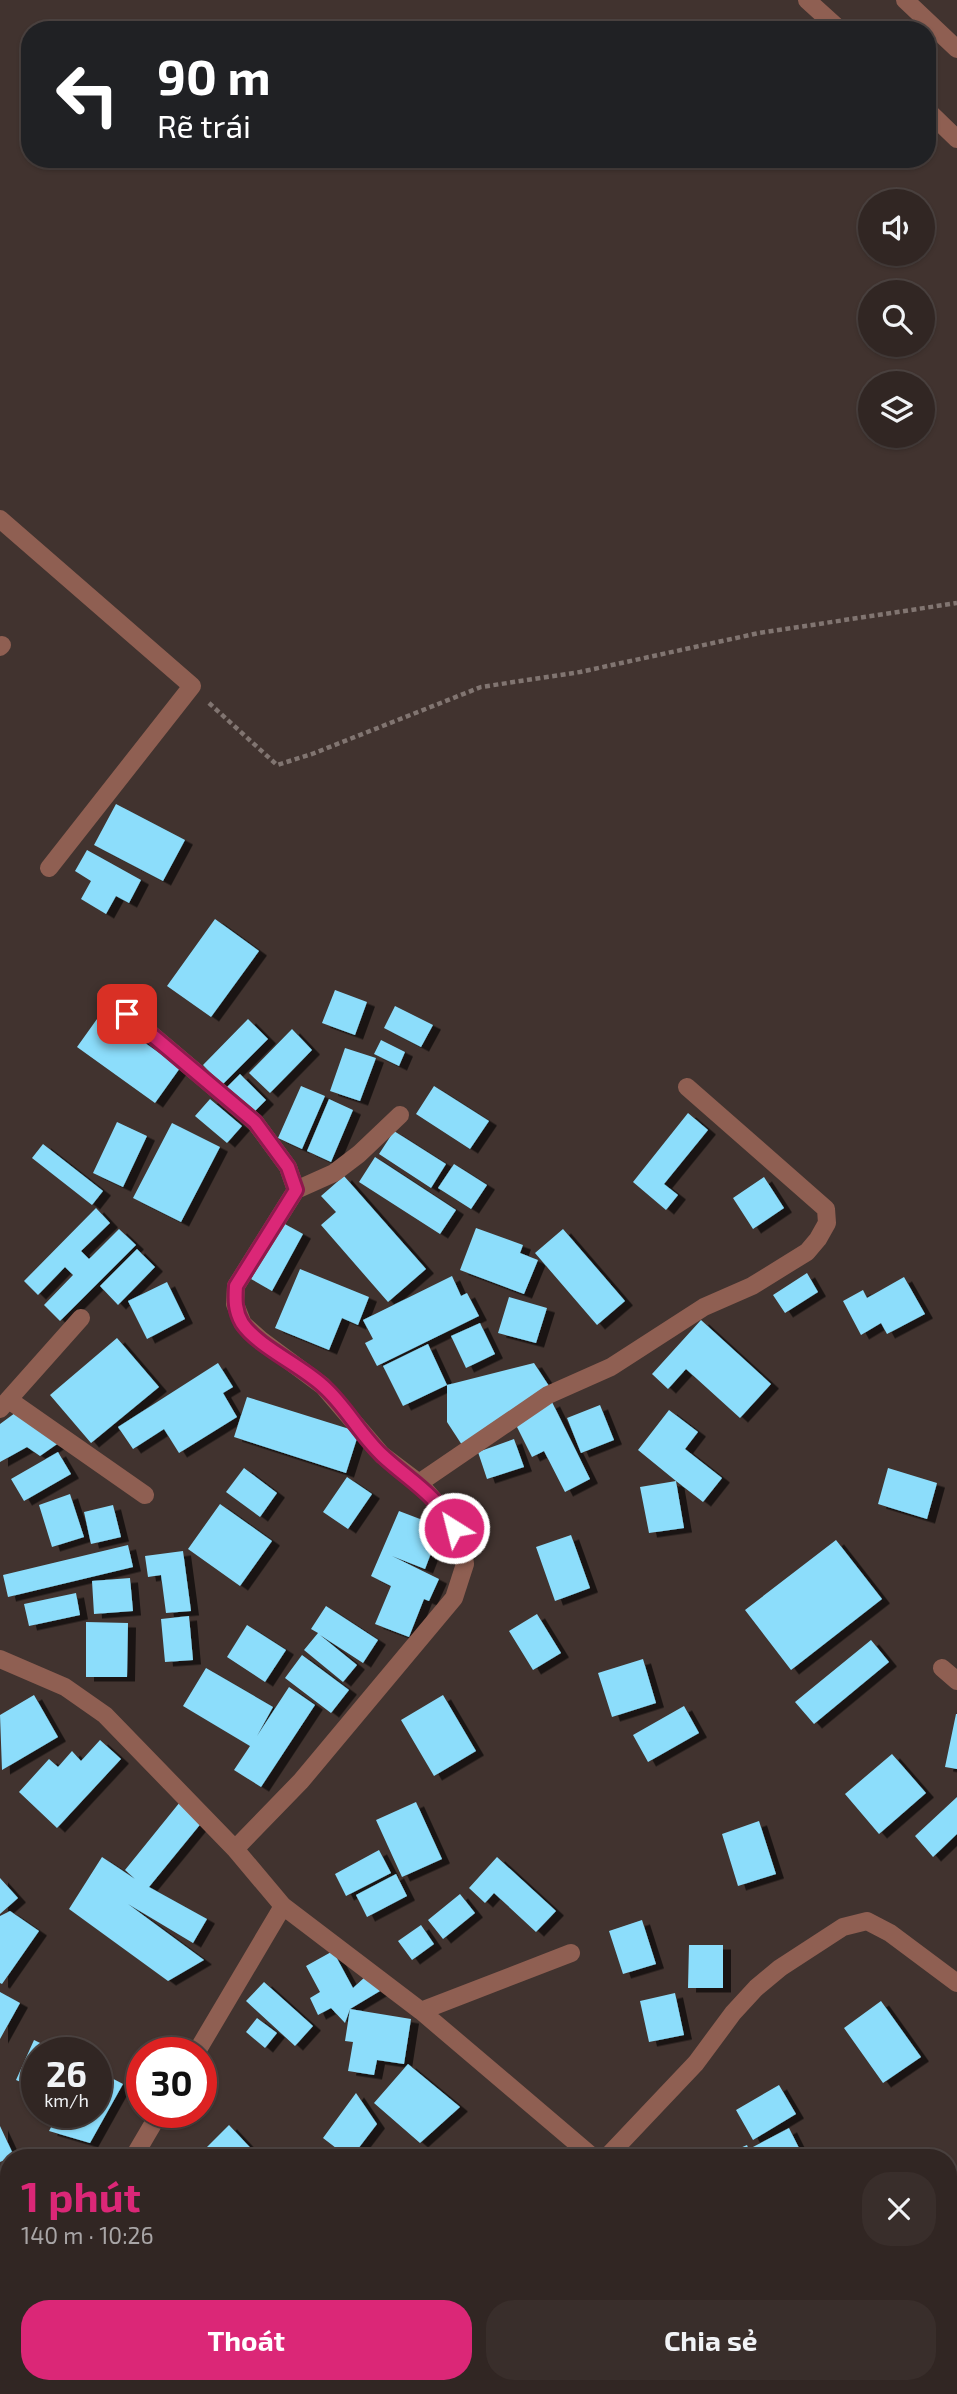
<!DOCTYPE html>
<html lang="vi">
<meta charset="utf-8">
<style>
body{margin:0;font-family:"Exo 2",sans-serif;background:#392e2b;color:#f1f3f6;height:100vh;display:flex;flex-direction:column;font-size:26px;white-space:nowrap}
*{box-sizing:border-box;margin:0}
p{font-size:23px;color:#a8a5a6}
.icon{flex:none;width:38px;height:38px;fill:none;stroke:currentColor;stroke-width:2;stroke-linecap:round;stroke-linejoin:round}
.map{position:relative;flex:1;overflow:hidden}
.drawer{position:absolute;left:0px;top:2149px;width:957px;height:245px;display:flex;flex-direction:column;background:#312623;border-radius:28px 28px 0 0;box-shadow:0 2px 5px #0004,0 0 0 2px #4c4341}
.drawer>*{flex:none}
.top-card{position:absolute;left:21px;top:21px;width:915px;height:147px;border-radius:28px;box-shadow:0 2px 5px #0004,0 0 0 2px #4c4341;background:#202124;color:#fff;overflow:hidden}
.controls{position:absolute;left:858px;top:189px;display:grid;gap:14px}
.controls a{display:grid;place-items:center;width:77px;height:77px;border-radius:50%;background:#312623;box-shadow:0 2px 5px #0004,0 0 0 2px #4c4341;font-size:35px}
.speed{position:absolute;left:21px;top:2037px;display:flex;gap:14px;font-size:35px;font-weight:700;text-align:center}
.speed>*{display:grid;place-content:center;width:91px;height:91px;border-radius:50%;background:#312623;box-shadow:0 2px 5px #0004,0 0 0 2px #4c4341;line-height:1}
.speed small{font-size:18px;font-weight:400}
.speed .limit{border:10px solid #d22;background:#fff;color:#111}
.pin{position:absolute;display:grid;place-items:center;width:60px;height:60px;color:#fff;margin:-30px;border-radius:14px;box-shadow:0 4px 10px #0006}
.me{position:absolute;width:77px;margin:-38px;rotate:324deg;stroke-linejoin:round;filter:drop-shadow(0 0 5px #0008)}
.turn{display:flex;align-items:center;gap:24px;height:147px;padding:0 21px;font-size:32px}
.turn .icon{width:91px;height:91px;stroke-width:2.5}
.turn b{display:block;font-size:49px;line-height:60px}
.round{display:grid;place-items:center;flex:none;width:74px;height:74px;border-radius:28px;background:#392e2b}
.overview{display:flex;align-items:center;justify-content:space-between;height:119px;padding:0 21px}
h1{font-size:42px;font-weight:700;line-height:52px;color:#db2777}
.cta{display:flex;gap:14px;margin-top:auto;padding:14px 21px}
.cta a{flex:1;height:80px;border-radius:28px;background:#db2777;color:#fff;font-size:28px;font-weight:700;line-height:80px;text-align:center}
.cta a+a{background:#392e2b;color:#f1f3f6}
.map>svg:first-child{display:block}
</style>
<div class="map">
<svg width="957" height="2394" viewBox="0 0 957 2394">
<defs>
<filter id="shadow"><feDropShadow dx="8" dy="4.5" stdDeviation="0" flood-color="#0009"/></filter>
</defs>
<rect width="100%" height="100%" fill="#41332f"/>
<path fill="#400700" stroke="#704540" stroke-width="2" d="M784,2385h80l19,9h-107z"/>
<path fill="#8cddfb" filter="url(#shadow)" d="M116,804l69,36 -22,41 -69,-36z
M87,850l54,30 -12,23 -13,-7 -10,18 -25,-15 10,-18 -16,-10z
M215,919l44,32 -48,66 -44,-31z
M335,990l32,12 -12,33 -33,-12z
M395,1006l38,19 -12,22 -37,-19z
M102,1012l78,56 -25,35 -78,-56z
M248,1019l20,20 -46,46 -19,-20z
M292,1029l20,21 -42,43 -21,-20z
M381,1040l24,12 -6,14 -25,-12z
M345,1048l31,10 -16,43 -30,-10z
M240,1074l26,26 -14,14 -26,-26z
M301,1086l24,10 -23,53 -24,-11z
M434,1086l55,35 -19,28 -54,-35z
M210,1099l32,27 -15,17 -32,-27z
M329,1099l24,11 -22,52 -24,-11z
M688,1113l20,17 -44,54 14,11 -12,15 -33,-28z
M117,1122l30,14 -24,51 -30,-14z
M172,1123l48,24 -39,75 -48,-24z
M394,1131l52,33 -15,24 -52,-34z
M43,1144l60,47 -11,14 -60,-47z
M375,1157l81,53 -16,24 -81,-52z
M454,1164l33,21 -16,24 -33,-21z
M344,1176l82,93 -38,33 -67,-77 15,-13 -15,-16z
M764,1177l20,31 -31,21 -20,-31z
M96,1208l14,15 -29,28 8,8 30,-30 17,16 -76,76 -16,-16 29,-30 -8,-8 -27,28 -14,-14z
M283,1223l20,11 -31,57 -21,-12z
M476,1228l47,17 -3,8 18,7 -14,34 -64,-24z
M563,1229l62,72 -28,24 -62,-72z
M137,1249l18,18 -37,38 -18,-19z
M300,1269l69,28 -11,28 -16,-7 -13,32 -54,-22z
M807,1273l11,19 -33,21 -12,-18z
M452,1276l9,20 6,-3 12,23 -102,50 -12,-23 8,-4 -10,-19z
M904,1277l21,37 -38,20 -6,-11 -20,12 -18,-34 20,-11 4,8z
M167,1282l18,37 -38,20 -19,-38z
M509,1297l38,11 -11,35 -38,-10z
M701,1320l70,64 -31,34 -54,-49 -18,20 -16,-15z
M480,1323l15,31 -29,14 -15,-32z
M117,1338l42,49 -68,56 -41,-48z
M428,1344l19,41 -44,21 -20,-40z
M218,1363l15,24 -10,6 14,24 -58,36 -15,-24 -31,20 -15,-22z
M534,1363l15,23 -87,59 -15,-23v-37z
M247,1397l112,35 -13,41 -112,-36z
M552,1402l38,77 -25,13 -21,-41 -12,6 -18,-36z
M600,1405l14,35 -33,13 -14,-35z
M669,1410l29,22 -13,17 37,29 -19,24 -27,-21 8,47 -35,5 -9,-46 36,-6 -38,-31z
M15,1413l45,29 -20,14 -13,-9 -27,15v-38z
M514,1439l10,28 -37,12 -9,-27z
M58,1452l13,22 -47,27 -13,-22z
M244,1468l33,25 -17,24 -34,-25z
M888,1468l49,15 -10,36 -49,-15z
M347,1477l25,17 -24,35 -25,-17z
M70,1494l14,43 -32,10 -13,-42z
M220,1504l52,37 -32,45 -52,-37z
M113,1505l8,32 -30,7 -7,-32z
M399,1511l42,16 -16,42 -33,-13 47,23 -10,22 -5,-2 -15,38 -34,-13 16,-38 -20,-10z
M571,1535l19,53 -35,13 -19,-54z
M836,1540l46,59 -91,71 -46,-60z
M128,1545l5,22 -125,30 -5,-22z
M183,1551l8,60 -25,2 -5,-38 -13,2 -3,-21z
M130,1578l3,33 -39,3 -2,-33z
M76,1593l4,22 -51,11 -5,-22z
M326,1606l52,34 -15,23 -43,-28 37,30 -14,17 -39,-32 14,-17 -7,-4z
M537,1614l24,39 -28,17 -24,-39z
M189,1616l4,44 -28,2 -4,-43z
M86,1622l42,1 -1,54h-41z
M247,1625l39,25 -21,32 -38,-25z
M871,1640l18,22 -75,62 -19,-22z
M302,1655l47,35 -18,23 -46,-35z
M643,1659l13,44 -44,14 -14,-44z
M206,1668l67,39 -16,29 32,-49 26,18 -54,82 -27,-17 16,-24 -67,-40z
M34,1695l24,42 -56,33 -2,-55z
M443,1695l33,56 -42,25 -33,-56z
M684,1706l15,27 -51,29 -15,-27z
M956,1714h1v55l-12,-2z
M100,1740l21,19 -64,69 -38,-36 30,-33 9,8 14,-16 9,10z
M892,1754l34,39 -47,41 -34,-40z
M957,1797v37l-24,23 -18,-21z
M180,1802l23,19 -54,66 58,32 -14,24 -65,-39 76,56 -36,21 -99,-72 33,-52 33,22 -10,-9z
M416,1802l26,57 -40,18 -26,-57z
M759,1821l17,53 -38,12 -16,-52z
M379,1850l12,23 -45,23 -11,-22z
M497,1857l59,54 -20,21 -42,-39 -9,10 -16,-15z
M396,1874l11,22 -40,21 -11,-22z
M0,1878l18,20 -18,16z
M460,1894l15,19 -32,26 -15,-19z
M10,1911l29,20 -37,53 -2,-1v-67z
M642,1920l14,44 -33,10 -14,-43z
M421,1925l13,19 -22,16 -14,-19z
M689,1945h34v43h-35z
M333,1951l20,37 13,-12 14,15 -30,18 61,10 -7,45 -27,-4 -3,15 -26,-4 5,-29 -8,-1 5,-32 -5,14 -14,-15 -13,7 -8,-17 10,-6 -14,-26z
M264,1982l49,44 -18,20 -49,-45z
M0,1992l20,11 -20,36z
M675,1993l9,42 -35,7 -9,-41z
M881,2001l40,56 -38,26 -39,-55z
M257,2018l20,15 -12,15 -19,-16z
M34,2040l27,13h-24v36l-21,-9z
M408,2064l52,43 -40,36 -46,-40z
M96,2070l27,14 -33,59 -41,-12 10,-19h37z
M779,2085l17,29 -43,26 -17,-30z
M356,2093l21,31 -26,34h-2l-26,-20z
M229,2125l31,33h-64z
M0,2126l14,30 -14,6z
M789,2128l15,30h-48l-5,-10z
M747,2145l5,13h-35z
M9,2178v34l-9,4v-34z
M948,2218l9,7v95l-6,8 -3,-2v-43l7,-8 -7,-5z
M9,2220v49l-9,6v-50z
M108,2385h24l7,9h-41z
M184,2385h120l-10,9h-119z
M416,2385h40l3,4 -6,5h-46z
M531,2385h35l8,9h-32z
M671,2385h47l-8,9h-35l-6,-6z"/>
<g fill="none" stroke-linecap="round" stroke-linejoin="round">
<path stroke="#817571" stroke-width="4.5" stroke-dasharray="5 3.5" stroke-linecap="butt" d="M209,703l68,62 35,-11 169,-67 99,-15 179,-39 198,-30"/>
<path stroke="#8f5f52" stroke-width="18" d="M807,0l33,30
M905,0l52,49
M928,111l29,28
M0,519l192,167 -143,182
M0,647l2,-2
M106,996l149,126 33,45 8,23 -60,96 -1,18 8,20 18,16 62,46 59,69 37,28 28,32 15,27 3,22 -11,34 -153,183 -66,68
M296,1190l38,-17 25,-19 41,-39
M9,1400l136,95
M0,1409l81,-91
M419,1483l129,-88 63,-28 93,-60 48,-21 55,-34 11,-13 9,-16 -1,-14 -139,-122
M0,1659l65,28 40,28 130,134 48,57 138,105 173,147
M942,1668l15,13
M421,2011l150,-58
M196,2053l87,-147
M133,2158l27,-46
M606,2158l90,-95 37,-50 23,-25 24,-20 63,-41 24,-6 23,12 67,50
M0,2294l9,-5
M880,2385l11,9
M759,2394l10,-9"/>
</g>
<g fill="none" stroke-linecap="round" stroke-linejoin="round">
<g stroke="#8e194d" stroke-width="18">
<path id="route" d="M127,1014l128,108 33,45 8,23 -60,96c-1,14 -1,25 6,37 15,23 60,43 81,63 23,20 37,49 60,70 27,25 53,38 71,72"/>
</g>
<use href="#route" stroke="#db2777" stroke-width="12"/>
</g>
</svg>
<div class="controls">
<a><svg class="icon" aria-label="sound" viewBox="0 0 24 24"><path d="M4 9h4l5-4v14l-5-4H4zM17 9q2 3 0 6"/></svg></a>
<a><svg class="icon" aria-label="search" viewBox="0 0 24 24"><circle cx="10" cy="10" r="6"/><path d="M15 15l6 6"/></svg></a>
<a><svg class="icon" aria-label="layers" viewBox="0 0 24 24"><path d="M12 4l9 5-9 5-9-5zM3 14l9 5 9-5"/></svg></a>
</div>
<div class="speed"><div>26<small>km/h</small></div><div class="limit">30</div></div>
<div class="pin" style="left:127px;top:1014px;background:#d93025"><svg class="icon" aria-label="arrive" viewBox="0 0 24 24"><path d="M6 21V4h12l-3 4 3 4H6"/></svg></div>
<svg class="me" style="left:454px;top:1528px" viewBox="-20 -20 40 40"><circle r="17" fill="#db2777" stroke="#fff" stroke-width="3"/><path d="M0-11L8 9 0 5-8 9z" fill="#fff"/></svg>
<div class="top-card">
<div class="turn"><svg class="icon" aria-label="left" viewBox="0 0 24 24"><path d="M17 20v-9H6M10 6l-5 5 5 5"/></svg><div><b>90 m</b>Rẽ trái</div></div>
</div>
<section class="drawer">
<div class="overview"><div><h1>1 phút</h1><p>140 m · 10:26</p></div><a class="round"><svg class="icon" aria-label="close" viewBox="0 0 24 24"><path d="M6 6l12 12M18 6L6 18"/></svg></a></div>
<div class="cta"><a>Thoát</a><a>Chia sẻ</a></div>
</section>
</div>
